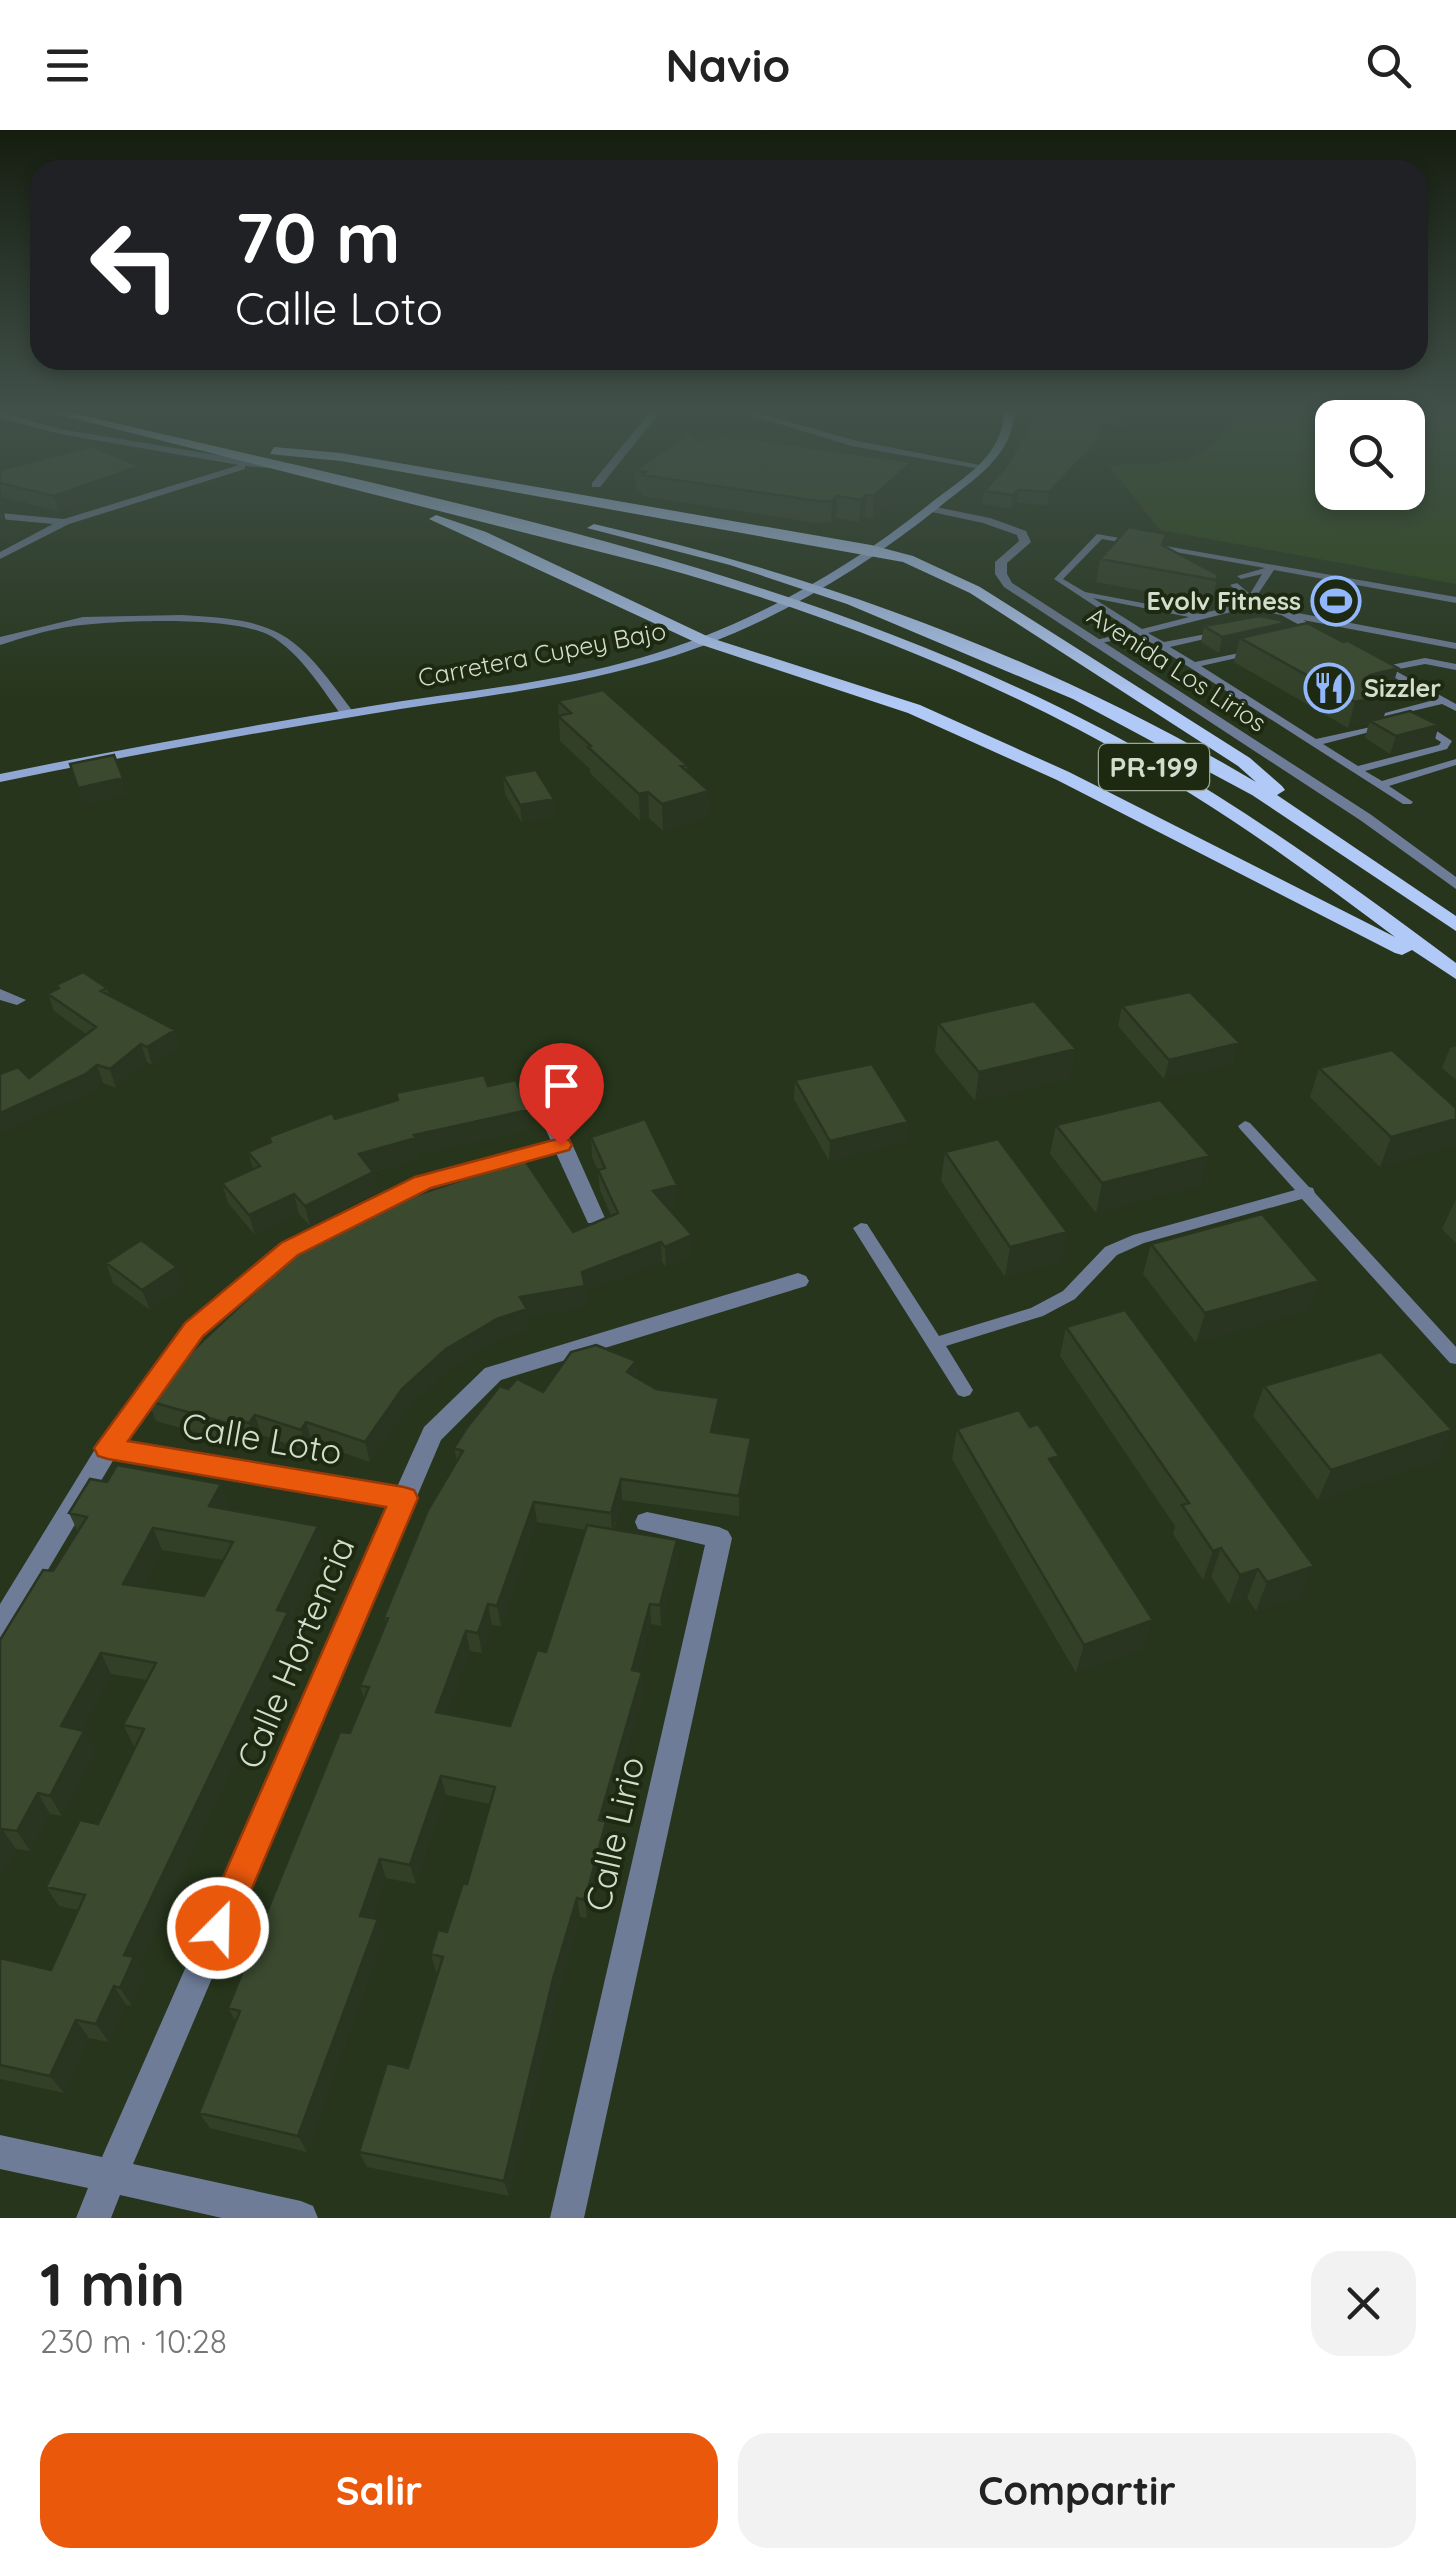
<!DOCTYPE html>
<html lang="es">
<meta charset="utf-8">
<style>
body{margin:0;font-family:Quicksand,sans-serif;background:#f2f2f2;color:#222;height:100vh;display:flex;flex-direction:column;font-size:38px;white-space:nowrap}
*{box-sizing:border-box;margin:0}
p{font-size:32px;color:#767676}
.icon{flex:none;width:55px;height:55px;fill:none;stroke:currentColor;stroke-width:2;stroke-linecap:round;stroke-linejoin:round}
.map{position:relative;height:2088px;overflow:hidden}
.side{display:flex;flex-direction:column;background:#fff;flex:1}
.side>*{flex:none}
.banner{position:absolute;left:30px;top:30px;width:1398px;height:210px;border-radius:30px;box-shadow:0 5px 15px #0003;background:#202124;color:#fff;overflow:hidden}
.controls{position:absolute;left:1315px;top:270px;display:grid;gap:20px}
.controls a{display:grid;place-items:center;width:110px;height:110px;border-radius:20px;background:#fff;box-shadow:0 5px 15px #0003;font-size:50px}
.pin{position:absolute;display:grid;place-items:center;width:85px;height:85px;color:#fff;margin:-102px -42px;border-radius:50% 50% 50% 0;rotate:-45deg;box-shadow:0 0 10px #0007}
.pin .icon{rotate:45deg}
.me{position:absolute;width:110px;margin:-55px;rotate:23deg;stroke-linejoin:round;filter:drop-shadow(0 0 8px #0008)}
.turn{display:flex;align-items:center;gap:35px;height:210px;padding:0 40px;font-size:45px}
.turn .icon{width:130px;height:130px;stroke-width:2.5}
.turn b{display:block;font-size:70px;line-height:85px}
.round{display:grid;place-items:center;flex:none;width:105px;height:105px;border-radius:30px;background:#f2f2f2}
.summary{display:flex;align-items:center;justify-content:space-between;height:170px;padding:0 40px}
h1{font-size:60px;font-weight:700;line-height:75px}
.primary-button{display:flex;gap:20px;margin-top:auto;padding:20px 40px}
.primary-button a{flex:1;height:115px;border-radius:30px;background:#ea580c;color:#fff;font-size:40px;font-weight:700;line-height:115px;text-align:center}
.primary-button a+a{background:#f2f2f2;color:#222}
header{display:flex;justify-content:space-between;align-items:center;height:130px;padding:0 40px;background:#fff;font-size:45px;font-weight:700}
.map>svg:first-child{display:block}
</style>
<header><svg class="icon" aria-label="menu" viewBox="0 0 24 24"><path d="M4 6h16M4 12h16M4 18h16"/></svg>Navio<svg class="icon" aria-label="search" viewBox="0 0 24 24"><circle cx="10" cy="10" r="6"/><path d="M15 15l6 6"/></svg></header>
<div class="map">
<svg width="1456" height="2088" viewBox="0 0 1456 2088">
<rect width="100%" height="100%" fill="#26351b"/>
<path fill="#2f4719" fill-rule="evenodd" d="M1232,282h189l35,10v162l-296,-54 -51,-64c50,-5 106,4 123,-54zM1332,288h76v74h-76z"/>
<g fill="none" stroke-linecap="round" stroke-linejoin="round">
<path fill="#6e7c98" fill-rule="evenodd" d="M1097,404l359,63v6l-182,-33 -22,33 35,8 7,4 4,-2 158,30v6l-153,-29 20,11v4l-3,1 -39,-21 -34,-7 -99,25 16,9 58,-11v4l-52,12 25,15 64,-13v4l-58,13 115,73 73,-16v4l-66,17 35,22 81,-21 2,-3 -23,-14v-4h8l26,17 -5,8 -82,22 17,10 74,-22v6l-67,21 24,16 -2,2h-8l-264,-169 -47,10v-4l41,-10 -79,-52zM1102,409l163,29 -28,8 4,3 21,-5 -12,20 -13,-11 -7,2 16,15 -2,3 -44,11 -115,-22 -22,-13zM1093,468l96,19 -47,12z
M1425,528l31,6v6l-31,-6 -31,6 62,34v7l-14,-7 -76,18v-4l68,-18 -60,-34 5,-3 7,3z
M1245,991l5,2 59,64 4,1 2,5 141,154v17l-6,-1 -148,-164 -158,44 -27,12 -42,44 -32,17 -97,30 27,44 -3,5 -6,2 -6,-2 -105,-167 8,-5 6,1 72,112 92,-28 32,-17 42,-44 28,-12 162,-45 -55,-61 -2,-3z"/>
<path fill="#6e7c98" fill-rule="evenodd" d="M0,282l60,17 224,37 -5,3 -34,-3v3l-176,55 -69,35v-7l53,-28 -53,-5v-6l64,6 175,-54 -179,-31 -60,-16z
M650,282h10l-60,75h-8v-4z
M740,282h15l98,28 132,26 -5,3 -128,-23z
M931,376l59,12 36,13 5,11 -24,21v11l5,9 358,231 86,63v12l-96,-69 -356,-233 -9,-13v-12l24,-21 -2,-6 -34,-12 -56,-12v-4z
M182,485c101,5 113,18 172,98l-12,3c-20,-27 -41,-62 -71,-80 -37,-21 -161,-16 -204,-9 -23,4 -45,11 -67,18v-8l83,-20z
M0,859l26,11 -9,5 -17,-5z
M551,983l10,6 44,99 -3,5h-14l-32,-70 -126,34 -134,67 -94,82 -76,105 271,46 27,-60 61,-59 313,-95 8,3 3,5 -3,5 -305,94 -60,60 -308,724 168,37 12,5 5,12h-96l-102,-23 -9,23h-35l12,-30 -88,-19v-34l102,22 287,-651 -275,-47 -105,176 -9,4v-35l100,-163 86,-117 96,-80 134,-67 135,-36 -10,-22z
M647,1382l72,15 9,4 4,7 -148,680h-34l155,-673 -67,-16 -3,-7 3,-7z"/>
<path fill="#90a7d3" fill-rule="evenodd" d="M1004,282h10c-1,44 -40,67 -71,92 -86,70 -189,131 -297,160 -92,26 -188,35 -282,51 -122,20 -243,42 -364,67v-8c121,-25 243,-47 365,-67 91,-15 186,-23 275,-49 105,-30 207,-87 292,-156 31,-24 71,-46 72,-90z"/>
<path fill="#b1c9f6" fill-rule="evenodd" d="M49,282h20c349,84 712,149 1033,317 126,66 240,149 354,234v16l-44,-29 -10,5 -7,-2 -338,-173 -149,-67 -209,-69 -270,-125 7,-4 50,17 225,106 209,67 149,67 326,165c-66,-49 -133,-99 -204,-143 -164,-103 -349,-177 -535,-228z
M274,317l67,6 530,92 42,11 67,31 270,171 32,28 3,4 -8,5 179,121v15l-204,-136 -179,-96 -226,-95 -117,-39 -143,-37 7,-4c232,53 457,136 662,258l-18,-16 -268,-173 -67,-31 -562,-101 -71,-7z"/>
</g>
<path fill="#334028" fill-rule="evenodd" d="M1028,282h170l-12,7 -61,-2 -1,8 -16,-1 -11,29 -50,52 -30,-2 -5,6 -30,-5 2,-13 20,-22 24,-38z
M0,340l144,10 -86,31 -55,-14 2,13h-2l5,24 -8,1z
M635,340l275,13 -37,35 -8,-1 -6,5 -23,-4 -5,4 -15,1 -174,-27v-4l-6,-1z
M1166,404l-3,12 55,29 -7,28 -115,-21 4,-23z
M1289,492l-2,5 104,66 -8,24 51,26 -44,11 -25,-16 4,-15 -21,5 -114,-66 3,-13 -18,4 -18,-11 3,-16z
M558,571l129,64v7l22,19 1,27 -47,13 -14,-13 -9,3 -50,-48v-4l-30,-28z
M503,646l51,23 1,18 -33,6 -17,-29z
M56,855l51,3 2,7 66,35 5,18 -28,17 -5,-3 -31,26 -13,-5 -11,9 -63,-14 57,-44 -32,-23 -6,-17 9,-5z
M1122,876l112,57 -70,16 -46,-53z
M938,893l133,55 -96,23 -40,-49z
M1456,916v34l-14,-12 8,-20z
M1319,938l137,40v33l-2,5 -74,21 -70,-70z
M795,950l113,42 -2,20 -77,19 -35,-62z
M488,956l42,44 -111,24 1,4 -47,14 4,20 -67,34 -11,-12 -44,21 -27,-32 -6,-20 31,-14 -5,-17 22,-10 -1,-5 66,-18z
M1056,995l145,60 -105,28 -46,-59z
M591,1007l86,48v20l-10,3 25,27v21l-26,11 -4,-5 -76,29 1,15 -60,10 2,13 -29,10 -50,30 -43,40 -37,53 -58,-20 -6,8 -45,-15 -5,8 -19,-4 -3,4 -78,-22 -8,-20 101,-104 -3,-9 23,-18 -1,-5 56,-33 -2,-9 74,-21 177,30 38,-17 -11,-25 -2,-19 -6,-14z
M945,1022l122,80 -6,30 -56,15 -64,-96z
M1456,1069v44l-14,-14z
M1151,1114l168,37 -11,29 -112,33 -53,-69z
M106,1133l71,4 7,20 -34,23 -37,-27z
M1066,1197l235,269 -45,15 -9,-13 -18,6 -18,-27 -8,3 -30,-46 2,-8 -115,-170z
M636,1231l1,17 19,11 63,9v21l-3,14 35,5v20l-12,58 -117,-16 -8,30 63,10 1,21 -17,65 -10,-2 -13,47 6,21 -38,130 2,19 -21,77 -7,-1 -23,79 -48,200 -142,-29 -8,-15 49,-84 30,-96h-2l-5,-18 16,-22 20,-48 23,-80 -44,-9 -30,89 -30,-6 -14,40 6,1 6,18 -77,215 -97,-24 -11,-15 37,-91 -8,-14 136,-309 -4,-13 26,-63 -2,-6 73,-156 -3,-13 54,-59 35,3zM537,1392l49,8 -40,122 -36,74 -63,-12 23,-63 12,2 10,-28 9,1z
M1264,1256l188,44 -14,30 -120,40 -65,-84z
M1030,1297l29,29 -3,13 88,180 -68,24 -124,-214 5,-30z
M107,1352l114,2 8,22 -2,3 91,17 7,22 -34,71 4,15 -156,331 7,11 -14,30 -6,-1 -17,37 -20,-4 -25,55 -64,-14v-121l51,12 27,-60 -19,-4 -13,-19 52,-63 38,-78h-2l-11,-21 24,-45 -36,-6 -29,56 2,1 12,20 -34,65 -12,-2 -20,37 -14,-2 -16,29v-238l53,-69 25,-39 -9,-19zM162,1420l61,10 -19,36 -62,-9z"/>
<path fill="#293421" d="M1110,282l-2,12 -11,29 -50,52 2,-13z
M1187,282h11l-12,7z
M912,332l-2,21 -37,35 1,-22z
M140,336l4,14 -86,31 -4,-15z
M0,357l5,23h-2l5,24 -8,1z
M1018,360l-1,13 -5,6 1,-14z
M866,365l-1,22 -6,5 2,-22z
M837,366l-1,22 -5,4 1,-21z
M1289,492l-4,16h-45l-3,11 -18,4 3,-16z
M1398,538l-7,25 -27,6 7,-24z
M1390,565l-7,25 -13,1 -1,2 -21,5 7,-26z
M1439,595l-5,18 -44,11 6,-18z
M123,648l5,18 -45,9 -5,-17z
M709,661l1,27 -47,13 -1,-27z
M648,662l1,26 -9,3 -1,-27z
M554,669l1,18 -33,6 -2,-18z
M175,900l5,18 -28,17 -5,-18z
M1240,913l-6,20 -70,16 5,-19z
M141,914l6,18 -31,26 -6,-19z
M1076,919l-5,29 -96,23 4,-29z
M97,935l6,18 -11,9 -92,43v-22z
M528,980l2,20 -111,24 1,4 -56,16 -5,-20 55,-19z
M1456,989v22l-2,5 -74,21 11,-30z
M908,992l-2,20 -77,19 1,-20z
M1210,1026l-9,29 -105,28 6,-30z
M373,1042l4,20 -67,34 -5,-20z
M677,1055v20l-24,6v-20z
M294,1064l5,20 -44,21 -6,-20z
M1067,1102l-6,30 -56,15 5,-30z
M692,1105v21l-26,11 -1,-20z
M661,1112l1,20 -76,29 1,15 -60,10 2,13 -29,10 -50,30 -43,40 -37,53 -5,-20 37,-53 44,-40 74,-52z
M177,1137l7,20 -34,23 -8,-20z
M1319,1151l-11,29 -112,33 9,-30z
M636,1231l1,21 -10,-10z
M719,1268v21l-8,34v-21z
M255,1285l6,20 -5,8 -7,-20z
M230,1289l7,20 -3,4 -7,-20z
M306,1292l6,20 -6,8 -5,-20z
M1452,1300l-14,30 -120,40 13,-30z
M751,1308v20l-12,58v-20z
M1059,1326l-7,29 -3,-26z
M621,1349l1,21 -10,34 -1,-21z
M221,1354l8,22 -12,22 -8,-22z
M534,1372l3,20 -36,104 -4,-20z
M318,1396l7,22 -34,71 4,15 -156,331 7,11 -14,30 -12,-18 4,-33 153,-345z
M153,1398l9,22 -30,55 -9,-21z
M677,1410l1,21 -17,65 -1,-21z
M1221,1418l-10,29 -8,3 10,-29z
M1314,1436l-13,30 -45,15 11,-29z
M1258,1439l-11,29 -18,6 11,-29z
M488,1474l4,21 -10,28 -4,-20z
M650,1474l1,20 -17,66 -2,-20z
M1153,1490l-9,29 -68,24 8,-28z
M466,1501l4,20 -29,80 -5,-19z
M101,1523l10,21 -38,73 -12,-21z
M642,1542l2,20 -43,147 -2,-19z
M84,1601l12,20 -34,65 -12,-20z
M441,1646l5,19 -30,89 -6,-19z
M38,1663l12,21 -20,37 -13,-20z
M606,1692l2,19 -21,77 -2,-18z
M2,1699l14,20 -16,29v-45z
M380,1729l6,19 -20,56 -6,-18z
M577,1768l3,19 -23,79 -48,200 -5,-15 49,-202z
M378,1789l6,18 -77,215 -9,-16z
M114,1856l12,19 -17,37 -13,-18z
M76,1890l13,18 -25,55 -14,-17z"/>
<path fill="#3b4a2f" stroke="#293421" stroke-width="2.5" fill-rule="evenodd" d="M1029,282h80l-10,28 -50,52 -31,-2 -5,5 -29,-4 20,-22 26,-42z
M691,303l9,9 18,-5 27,1 167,24 -38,34 -8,-1 -5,5 -24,-4 -5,5h-15l-175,-26 4,-3 -11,-2z
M91,316l49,20 -86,30 -54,-13v-13z
M0,378l2,1 2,10h-4z
M1129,397l37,7 -4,11 56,30 -2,5 -116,-21z
M1259,486l30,6 -67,15 -18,-11z
M1307,493l36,19 5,-1 50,27 -27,7 19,11v9l-35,7 -115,-64z
M603,560l84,75 -6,1 28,25 -47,13 -14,-12 -9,2 -51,-47 3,-1 -33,-30 13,-3 -13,-12z
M1410,581l29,14 -43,11 -26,-15z
M114,625l9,23 -45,10 -8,-24z
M536,640l18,29 -34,6 -17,-29z
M83,842l24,16 -6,3 74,39 -28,17 -6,-3 -31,25 -13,-4 -11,9 -86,39v-39l18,-7 11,11 67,-51 -48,-33 11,-6 -3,-3z
M1190,862l50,51 -71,17 -47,-54z
M1034,871l42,48 -97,23 -41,-49z
M1392,920l64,58v11l-65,18 -72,-69z
M872,934l36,58 -78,19 -35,-61z
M484,945l4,11 28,-6 12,30 -114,25 2,3 -57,16 14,18 -68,34 -11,-12 -45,21 -27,-32 38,-17 -12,-14 23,-10 -2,-5 63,-24 3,6 63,-19 -2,-7z
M1160,970l50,56 -108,27 -46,-58z
M645,989l32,66 -24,6 39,44 -27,12 -4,-5 -79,30 3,14 -65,11 7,12 -30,10 -51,30 -44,40 -37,53 -59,-20 -5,8 -46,-15 -6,8 -19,-4 -3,4 -79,-22 28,-35 78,-73 -8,-5 25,-20 -3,-3 61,-35 -7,-7 66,-33 8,12 128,-43 49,73 45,-19 -20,-43 7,-2 -14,-31z
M998,1009l69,93 -57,15 -65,-95z
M1262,1084l57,67 -114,32 -54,-69z
M141,1110l36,27 -35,23 -36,-27z
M1125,1180l189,256 -47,16 -9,-13 -18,6 -19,-27 -8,3 -31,-46 7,-2 -123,-176z
M596,1215l40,16 -9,11 29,17 63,9 -8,34 40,6 -12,58 -118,-17 -10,34 -77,-11 -37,104 -9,-2 -10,29 -12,-2 -30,81 74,14 27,-76 9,2 41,-127 90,15 -17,65 -10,-1 -18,66 10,2 -43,148 7,2 -21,78 -8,-2 -24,81 -49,202 -145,-29 28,-89 21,5 35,-111 -12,-3 7,-24 9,2 16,-49 4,1 28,-97 -54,-11 -31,89 -30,-6 -20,57 18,3 -80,217 -99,-23 41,-102 -12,-3 112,-276 10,1 19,-46 -9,-1 28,-68 -4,-1 44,-107 35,-59 -9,-3 12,-19 34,-43 8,3 9,-10 26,13 28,-40z
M1381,1222l71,78 -121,40 -67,-84z
M1019,1280l11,17 8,-3 21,32 -10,3 104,161 -69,25 -127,-216z
M117,1335l104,19 -12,22 109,20 -41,84 11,2 -164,343 10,2 -14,31 -6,-2 -18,38 -20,-4 -26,56 -50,-11v-107l51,12 34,-75 -39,-8 34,-67 18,4 46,-95 -21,-4 33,-62 -55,-10 -40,73 23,5 -34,65 -12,-3 -21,38 -15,-2 -2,4v-193l43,-70 10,1 34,-54 -18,-4 21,-34 17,3zM153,1398l80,14 -29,54 -81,-12z"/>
<linearGradient id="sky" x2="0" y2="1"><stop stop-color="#151d0f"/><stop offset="0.49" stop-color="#41514a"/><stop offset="1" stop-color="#41514a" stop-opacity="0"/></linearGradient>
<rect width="1456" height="574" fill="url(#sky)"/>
<path fill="#ea580c" stroke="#983908" stroke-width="2.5" d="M561,1008l8,2 3,5 -3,5 -138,38 -133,67 -95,81 -75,105 276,46 10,3 4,8 -188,442 -12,5 -12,-5 -5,-12 5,-12 180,-409 -278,-48 -10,-3 -4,-8 91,-125 96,-80 134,-66z"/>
<defs>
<g id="stadium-ring" transform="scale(2.5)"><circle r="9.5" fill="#1d2a11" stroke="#93b7fd" stroke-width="1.5"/><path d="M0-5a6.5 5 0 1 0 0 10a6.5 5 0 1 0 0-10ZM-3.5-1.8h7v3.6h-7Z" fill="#93b7fd"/></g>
<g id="restaurant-ring" transform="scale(2.5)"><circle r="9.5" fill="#1d2a11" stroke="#93b7fd" stroke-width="1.5"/><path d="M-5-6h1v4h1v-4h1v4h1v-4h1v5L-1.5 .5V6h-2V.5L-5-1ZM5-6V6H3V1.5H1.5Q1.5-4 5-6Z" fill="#93b7fd"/></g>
</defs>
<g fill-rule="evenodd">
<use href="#stadium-ring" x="1336" y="471"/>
<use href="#restaurant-ring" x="1329" y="558"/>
</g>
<g text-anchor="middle" stroke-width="8" stroke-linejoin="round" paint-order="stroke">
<g font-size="25" font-weight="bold" fill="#d3ddcd" stroke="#1d2a11" text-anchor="end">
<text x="1301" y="480">Evolv Fitness</text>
<text x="1364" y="567" text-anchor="start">Sizzler</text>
</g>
<g font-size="25" fill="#d3ddcd" stroke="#1d2a11">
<text transform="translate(542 524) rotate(-11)" y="9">Carretera Cupey Bajo</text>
<text transform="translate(1177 539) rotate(33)" y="9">Avenida Los Lirios</text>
</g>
<rect fill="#1d2a11" stroke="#9ca795" stroke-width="2.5" x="1099" y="614" width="110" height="46" rx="8"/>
<g font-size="28" font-weight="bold" fill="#d3ddcd">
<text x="1154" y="647">PR-199</text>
</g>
<g font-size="35" fill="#d3ddcd" stroke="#1d2a11">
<text transform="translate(262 1309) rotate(10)" y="12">Calle Loto</text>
<text transform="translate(296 1523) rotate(-67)" y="12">Calle Hortencia</text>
<text transform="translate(615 1704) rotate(-77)" y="12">Calle Lirio</text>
</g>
</g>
</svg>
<div class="controls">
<a><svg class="icon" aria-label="search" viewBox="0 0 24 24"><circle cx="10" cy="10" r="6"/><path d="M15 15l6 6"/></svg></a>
</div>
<div class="pin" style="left:561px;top:1015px;background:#d93025"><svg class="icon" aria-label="arrive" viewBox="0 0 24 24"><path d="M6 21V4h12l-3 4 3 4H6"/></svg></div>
<svg class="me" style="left:218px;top:1798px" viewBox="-20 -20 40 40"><circle r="17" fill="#ea580c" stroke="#fff" stroke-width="3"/><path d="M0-11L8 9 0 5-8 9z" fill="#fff"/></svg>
<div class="banner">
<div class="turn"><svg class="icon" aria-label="left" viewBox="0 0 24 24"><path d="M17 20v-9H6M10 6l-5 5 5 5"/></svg><div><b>70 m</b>Calle Loto</div></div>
</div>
</div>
<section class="side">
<div class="summary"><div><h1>1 min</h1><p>230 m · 10:28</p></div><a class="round"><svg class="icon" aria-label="close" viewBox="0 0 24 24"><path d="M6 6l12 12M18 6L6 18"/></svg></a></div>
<div class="primary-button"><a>Salir</a><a>Compartir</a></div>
</section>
